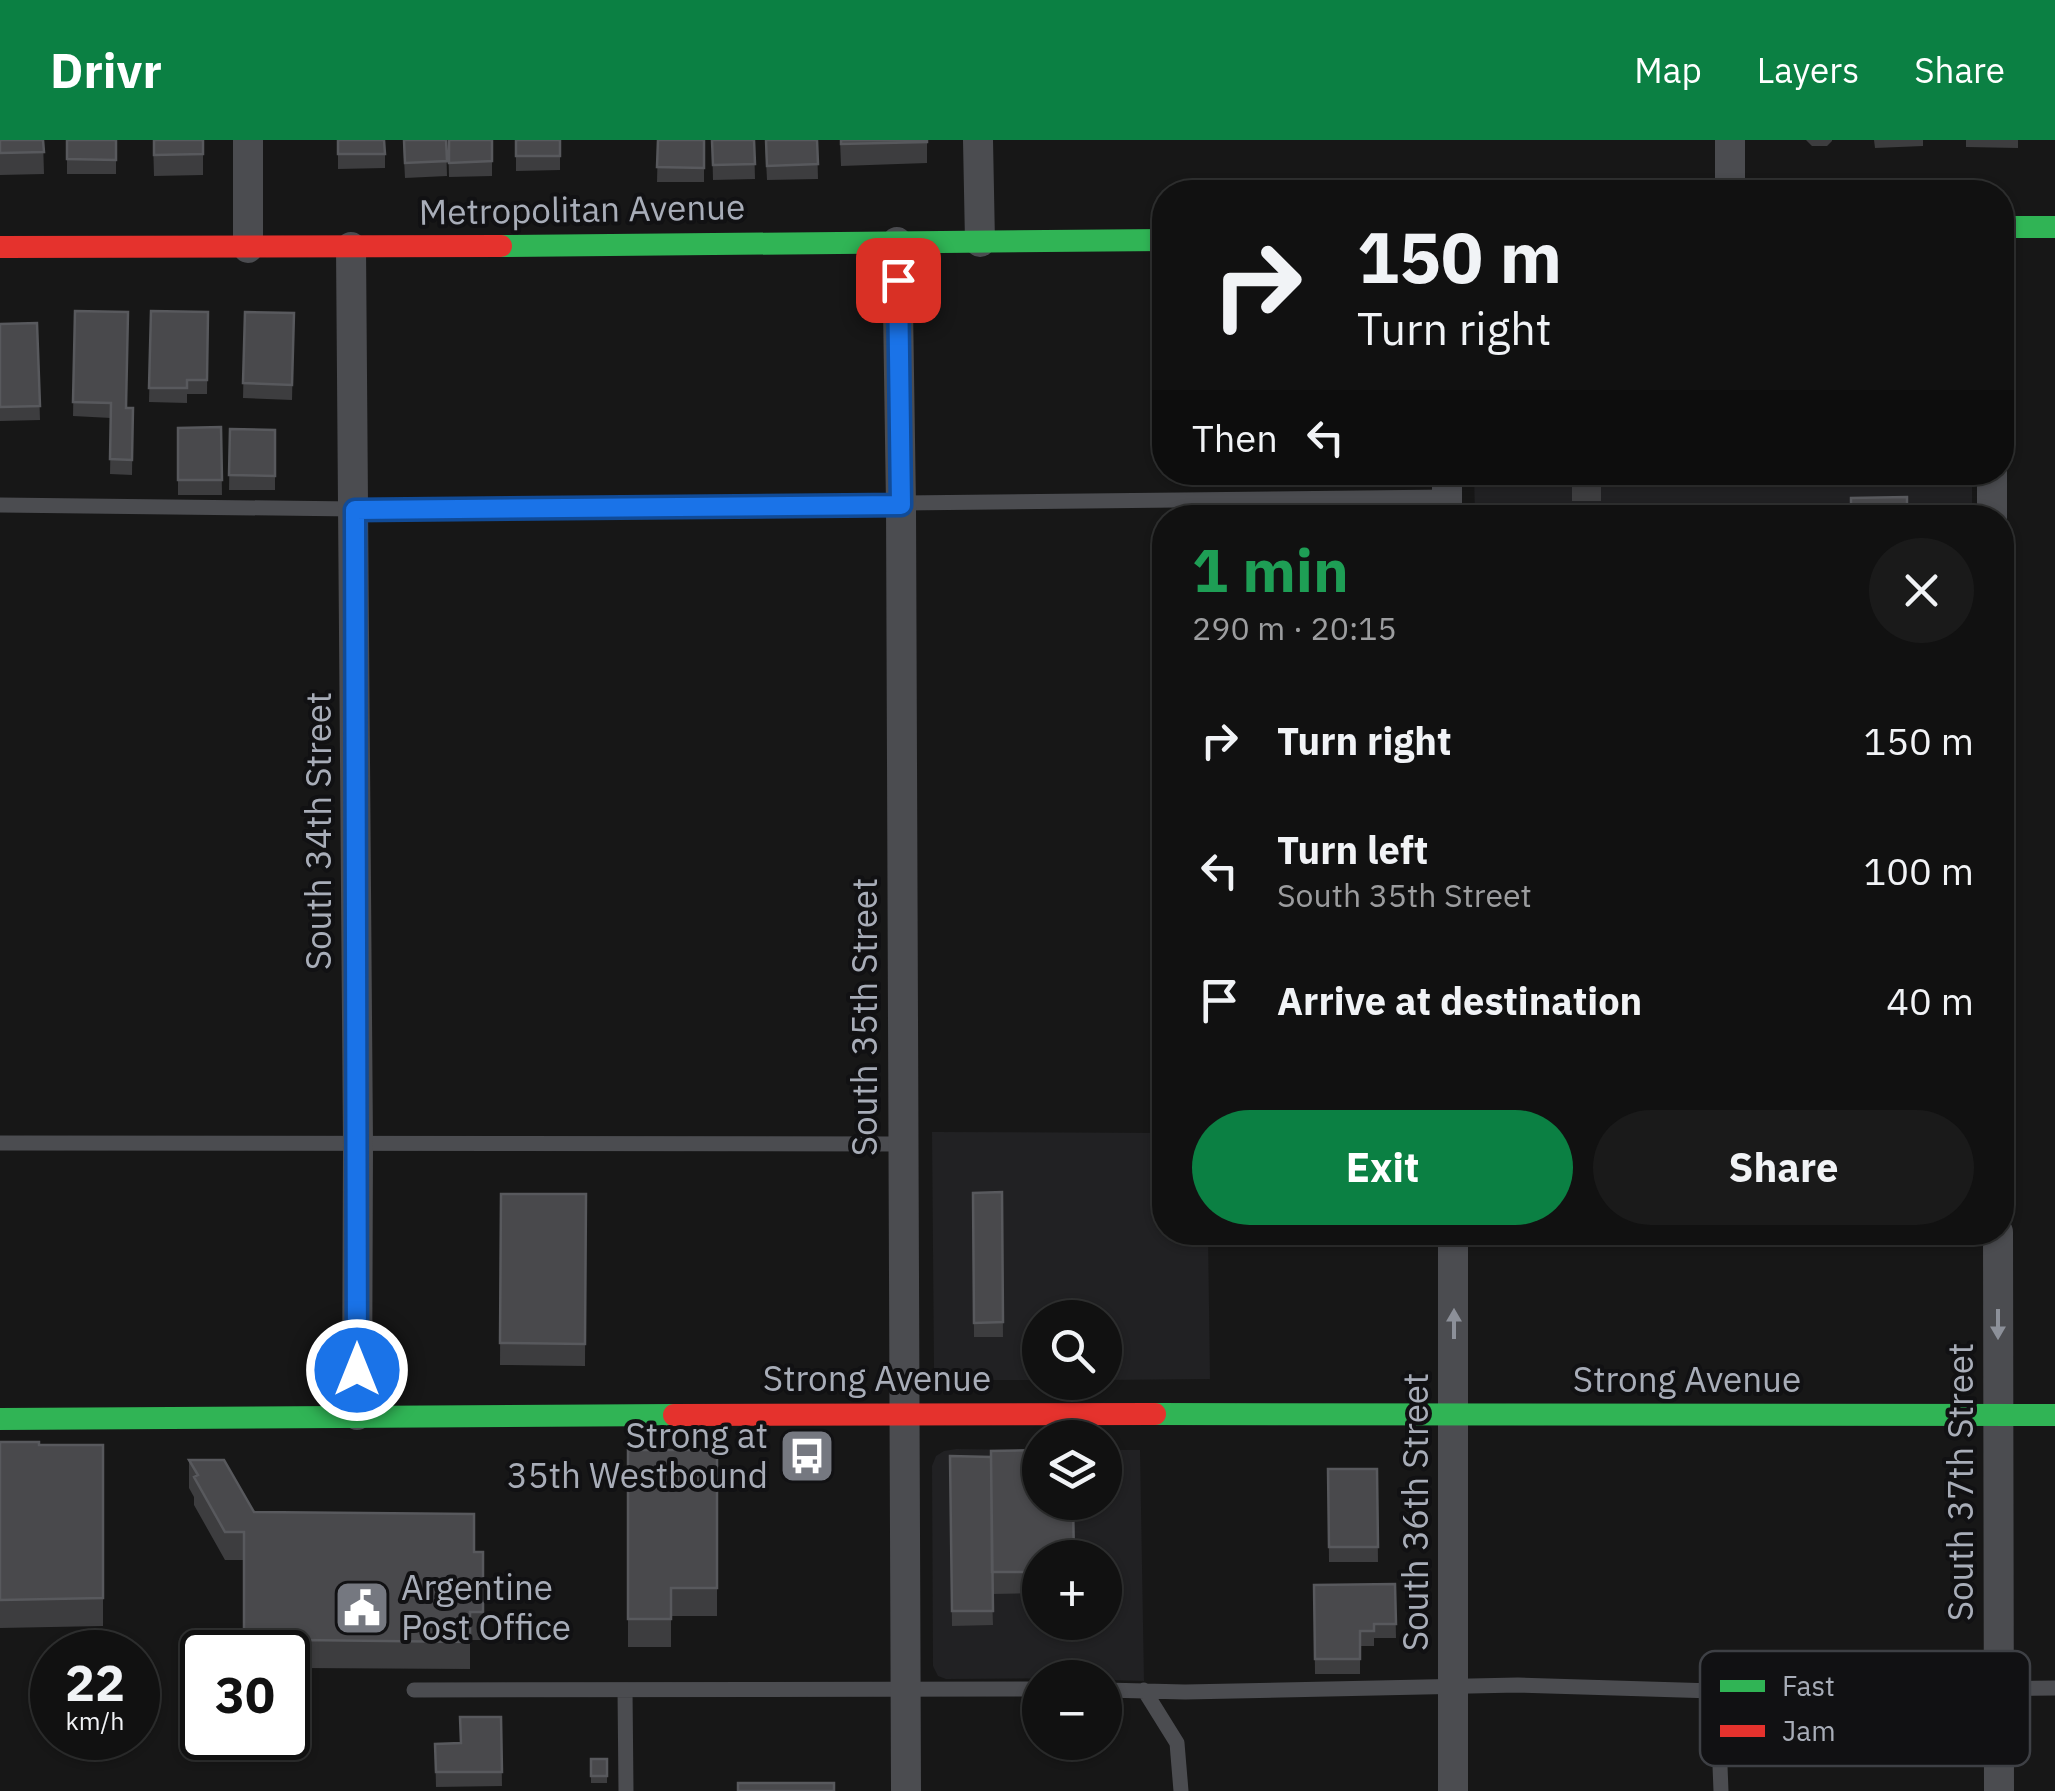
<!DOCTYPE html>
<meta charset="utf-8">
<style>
body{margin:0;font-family:"IBM Plex Sans",sans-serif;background:#1a1a1a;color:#f1f3f6;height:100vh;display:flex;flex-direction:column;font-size:38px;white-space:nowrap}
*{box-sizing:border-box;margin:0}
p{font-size:32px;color:#9c9d9f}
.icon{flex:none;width:55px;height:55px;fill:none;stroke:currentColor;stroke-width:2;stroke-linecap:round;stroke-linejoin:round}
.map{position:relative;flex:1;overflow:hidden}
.details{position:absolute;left:1152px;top:365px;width:862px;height:740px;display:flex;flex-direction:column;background:#111;border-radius:40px;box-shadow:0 2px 8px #0004,0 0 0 2px #303131}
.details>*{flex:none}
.banner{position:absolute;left:1152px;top:40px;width:862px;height:305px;border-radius:40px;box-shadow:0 2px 8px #0004,0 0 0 2px #303131;background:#111;color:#f1f3f6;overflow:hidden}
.controls{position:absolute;left:1022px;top:1160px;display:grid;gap:20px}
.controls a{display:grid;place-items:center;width:100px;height:100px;border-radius:50%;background:#111;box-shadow:0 2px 8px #0004,0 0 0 2px #303131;font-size:50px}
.speed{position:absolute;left:30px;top:1490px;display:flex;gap:20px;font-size:50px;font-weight:700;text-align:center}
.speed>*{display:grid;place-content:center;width:130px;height:130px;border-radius:50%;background:#111;box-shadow:0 2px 8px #0004,0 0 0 2px #303131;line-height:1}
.speed small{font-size:25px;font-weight:400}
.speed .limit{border:5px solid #111;border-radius:15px;background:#fff;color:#111}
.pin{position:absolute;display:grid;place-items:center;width:85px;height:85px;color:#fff;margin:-42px;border-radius:20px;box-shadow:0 5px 15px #0006}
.me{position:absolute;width:110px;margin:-55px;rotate:0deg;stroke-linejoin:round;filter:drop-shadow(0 0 8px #0008)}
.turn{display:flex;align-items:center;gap:35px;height:210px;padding:0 40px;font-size:45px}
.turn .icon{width:130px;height:130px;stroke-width:2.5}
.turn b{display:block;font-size:70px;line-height:85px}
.then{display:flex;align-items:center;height:95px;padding:0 40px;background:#0003;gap:20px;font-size:38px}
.round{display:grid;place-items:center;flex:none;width:105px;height:105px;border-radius:52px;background:#1a1a1a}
.head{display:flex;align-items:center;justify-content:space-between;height:170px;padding:0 40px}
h1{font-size:60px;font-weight:700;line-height:75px;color:#1e9e55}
.cta{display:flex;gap:20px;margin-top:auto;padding:20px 40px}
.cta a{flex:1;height:115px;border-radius:60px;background:#0b8043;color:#fff;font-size:40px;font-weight:700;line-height:115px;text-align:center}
.cta a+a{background:#1a1a1a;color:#f1f3f6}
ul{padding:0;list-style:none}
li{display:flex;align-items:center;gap:30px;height:130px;padding:0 40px}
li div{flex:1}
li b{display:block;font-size:38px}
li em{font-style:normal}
header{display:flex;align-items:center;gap:60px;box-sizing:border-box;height:140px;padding:0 50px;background:#0b8043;color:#fff}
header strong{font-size:48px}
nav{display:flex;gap:55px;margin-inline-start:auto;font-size:35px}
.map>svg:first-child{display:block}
</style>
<header>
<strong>Drivr</strong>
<nav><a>Map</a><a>Layers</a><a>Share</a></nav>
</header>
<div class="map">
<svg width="2055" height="1651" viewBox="0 0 2055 1651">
<rect width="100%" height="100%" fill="#171717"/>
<path fill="#212123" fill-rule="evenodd" d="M1474,333h498v44h-497z
M932,992l233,1v99l43,1 2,146 -105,1v-62h-65v62h-94l-9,-2 -3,-8z
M956,1309l84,1v52h65v-52h35l4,231 -39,-1v-2l-159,1 -8,-3 -5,-10 -1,-200 4,-10 8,-5zM1040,1418h65v64h-65z"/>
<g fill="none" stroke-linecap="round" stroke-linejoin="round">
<path stroke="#4b4c50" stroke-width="15" d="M0,365l355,4 1092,-12
M0,1003l902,1
M414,1550l626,-1
M625,1550l1,101
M1105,1550l80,2 333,-7 229,7 308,-4
M1144,1550l33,53 4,48
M1717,1551l4,100"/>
<path stroke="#4b4c50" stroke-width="30" d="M248,0v108
M978,0l2,102
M1730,0v52
M897,102l4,263 5,1286
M351,107l7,898 -1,270
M1447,332v46
M1992,332v46
M1453,1092v559
M1998,1092l1,559"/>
<path stroke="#30b455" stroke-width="22" d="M2002,87h53
M501,106l664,-6
M1155,1274l900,1
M0,1279l674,-4"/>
<path stroke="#e5322d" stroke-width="22" d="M0,107l501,-1
M674,1275l481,-1"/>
</g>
<path fill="#3d3d3f" d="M0,0h43l1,34 -44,1z
M67,0h49v34h-49z
M153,0h50v35l-49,1z
M338,0l47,14v14l-47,1z
M403,0h43l1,36 -42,2z
M448,0h44v36l-43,1z
M516,0h44v30l-44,1z
M658,0h46v42h-47z
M712,0h42l1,39 -42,1z
M765,0h52l1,39 -51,1z
M840,0h87v23l-86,3z
M1806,0h26v1l-5,5h-15z
M1874,0h49v6l-48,2z
M1966,0h52v8l-52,-1z
M75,171l51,97h7l-1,67 -22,-1 1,-56 -38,-2z
M151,171l57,1 -1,82h-20v9l-38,-1z
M245,172l49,1 -2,87 -49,-2z
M37,183l3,97 -40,1v-97z
M221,287l1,68h-44v-67z
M230,289l45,1v60h-46z
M1529,332h77v8h-5v21h-29v-18h-43z
M1636,332h173v1l-173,2z
M1848,332h72v6h-72z
M1002,1052l1,145h-29l-1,-144z
M501,1054h85l-1,172 -85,-1z
M0,1302l39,3h64v181l-103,2z
M628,1310h89v166h-46v31h-43z
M950,1316l90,102v35l-48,1 1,31 -41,1z
M189,1320l65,52 220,40h9v88h-13v29l-169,-1v11h-13v-27h-44v-92h-19l-31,-55v-8l-5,-9z
M1328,1329h49l1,93h-49z
M1395,1444l1,54h-22v8h-14v28h-45l-1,-89z
M501,1577l1,69 -66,1 -1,-43 25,-1z
M591,1619h16v24h-16z"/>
<path fill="#49494c" stroke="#58595d" stroke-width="2.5" d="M0,0h43l1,12 -44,1z
M67,0h49v20l-49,-1z
M154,0h49v14l-49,1z
M338,0h46l1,14h-47z
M404,0h42l1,21 -42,2z
M449,0h43v21l-43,2z
M516,0h44v16h-44z
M658,0h46v28l-47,-1z
M712,0h42l1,24 -42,1z
M766,0h51l1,24 -51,2z
M841,0h86v2l-86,2z
M75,171l53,1 -2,96h7l-1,52 -22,-1 1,-56 -38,-1z
M151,171l57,1 -1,68h-20v8h-38z
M245,172l49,1 -2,72 -49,-2z
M37,183l3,83 -40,1v-83z
M221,287l1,53h-44v-52z
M230,289l45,1v46l-46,-1z
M1572,332h28l1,7h-29z
M1907,357v21h-56v-20z
M1002,1052l1,130 -29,1 -1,-130z
M501,1054h85l-1,150 -85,-1z
M0,1302h39v3h64v153l-103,2z
M628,1310h89v138h-46v31h-43z
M1040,1310v52h33l1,56h-34v14h-48l-1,-121z
M950,1316l41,1 2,154h-41z
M189,1320h35l30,52 220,2v38h9v60h-13v30l-169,-2v11h-57v-119h-19l-31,-55 4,-2z
M1328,1329h49l1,78h-49z
M1395,1444l1,40h-22v7h-14v28h-45l-1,-74z
M460,1577h41l1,55h-66l-1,-28 26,-1z
M591,1619h16v17h-16z
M738,1643h96v8h-96z"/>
<defs><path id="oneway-solid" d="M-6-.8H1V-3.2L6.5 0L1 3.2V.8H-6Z" transform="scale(2.5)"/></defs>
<g fill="#8c9099">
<use href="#oneway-solid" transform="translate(1454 1184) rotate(-90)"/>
<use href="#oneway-solid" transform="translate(1998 1184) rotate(90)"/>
</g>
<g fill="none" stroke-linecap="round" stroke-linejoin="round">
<g stroke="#114b97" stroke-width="25">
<path id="route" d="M357,1230l-2,-860 546,-5 -3,-225"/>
</g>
<use href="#route" stroke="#1a73e8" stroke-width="18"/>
</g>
<defs>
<g id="bus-square" transform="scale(2.875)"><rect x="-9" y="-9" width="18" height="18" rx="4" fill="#757880" stroke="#111113"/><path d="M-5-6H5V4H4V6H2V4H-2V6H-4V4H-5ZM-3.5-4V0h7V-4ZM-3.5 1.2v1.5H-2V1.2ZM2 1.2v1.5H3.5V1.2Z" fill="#fff"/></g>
<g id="civic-square" transform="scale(2.875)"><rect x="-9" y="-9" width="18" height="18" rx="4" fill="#757880" stroke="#111113"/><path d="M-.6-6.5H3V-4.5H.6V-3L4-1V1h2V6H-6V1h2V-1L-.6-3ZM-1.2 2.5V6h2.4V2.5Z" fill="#fff"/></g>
</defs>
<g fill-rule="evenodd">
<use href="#bus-square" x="807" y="1316"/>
<use href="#civic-square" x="362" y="1468"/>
</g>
<g text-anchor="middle" stroke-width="8" stroke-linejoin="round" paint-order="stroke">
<g font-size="35" fill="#a8adb8" stroke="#111113">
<text transform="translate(582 70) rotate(-1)" y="12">Metropolitan Avenue</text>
<text transform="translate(319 691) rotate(-90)" y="12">South 34th Street</text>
<text transform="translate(865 877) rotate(-90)" y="12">South 35th Street</text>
<text x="877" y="1251">Strong Avenue</text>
<text x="1687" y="1252">Strong Avenue</text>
<text transform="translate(1961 1342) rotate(-90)" y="12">South 37th Street</text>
<text transform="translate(1416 1372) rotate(-90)" y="12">South 36th Street</text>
</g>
<g font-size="35" fill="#a8adb8" stroke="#111113" text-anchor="end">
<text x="768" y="1308">Strong at<tspan x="768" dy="40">35th Westbound</tspan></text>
<text x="401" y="1460" text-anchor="start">Argentine<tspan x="401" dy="40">Post Office</tspan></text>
</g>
</g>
<rect x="1700" y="1511" width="330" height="115" rx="15" fill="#111113" stroke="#3e4045" stroke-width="2.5"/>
<rect x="1720" y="1540" width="45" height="12" fill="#30b455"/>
<rect x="1720" y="1585" width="45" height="12" fill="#e5322d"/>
<g font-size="28" fill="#a8adb8">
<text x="1782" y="1556">Fast</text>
<text x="1782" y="1601">Jam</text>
</g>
</svg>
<div class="controls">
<a><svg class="icon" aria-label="search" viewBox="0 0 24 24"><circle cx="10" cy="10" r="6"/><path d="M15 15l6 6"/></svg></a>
<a><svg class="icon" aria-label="layers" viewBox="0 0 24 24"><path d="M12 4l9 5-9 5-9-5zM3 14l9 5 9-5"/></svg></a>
<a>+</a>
<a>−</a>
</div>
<div class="speed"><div>22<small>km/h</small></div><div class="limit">30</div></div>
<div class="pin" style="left:898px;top:140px;background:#d93025"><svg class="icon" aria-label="arrive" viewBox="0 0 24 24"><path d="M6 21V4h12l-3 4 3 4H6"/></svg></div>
<svg class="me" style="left:357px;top:1230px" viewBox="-20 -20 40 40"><circle r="17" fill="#1a73e8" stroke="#fff" stroke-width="3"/><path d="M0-11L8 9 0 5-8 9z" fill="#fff"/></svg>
<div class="banner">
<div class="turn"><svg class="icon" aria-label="right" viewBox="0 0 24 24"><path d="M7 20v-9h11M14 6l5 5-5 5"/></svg><div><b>150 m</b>Turn right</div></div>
<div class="then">Then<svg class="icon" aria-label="left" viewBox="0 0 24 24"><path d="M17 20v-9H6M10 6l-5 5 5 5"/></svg></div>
</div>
<section class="details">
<div class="head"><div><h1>1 min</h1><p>290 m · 20:15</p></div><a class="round"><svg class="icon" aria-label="close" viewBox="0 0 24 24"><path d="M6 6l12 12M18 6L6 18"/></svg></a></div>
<ul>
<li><svg class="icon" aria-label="right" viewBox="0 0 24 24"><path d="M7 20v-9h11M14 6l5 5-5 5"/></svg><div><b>Turn right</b></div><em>150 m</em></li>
<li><svg class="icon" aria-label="left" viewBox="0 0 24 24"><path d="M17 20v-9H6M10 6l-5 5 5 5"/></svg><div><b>Turn left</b><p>South 35th Street</p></div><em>100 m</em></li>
<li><svg class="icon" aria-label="arrive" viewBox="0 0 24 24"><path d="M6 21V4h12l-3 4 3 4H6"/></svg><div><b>Arrive at destination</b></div><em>40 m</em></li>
</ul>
<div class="cta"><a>Exit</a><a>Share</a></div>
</section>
</div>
